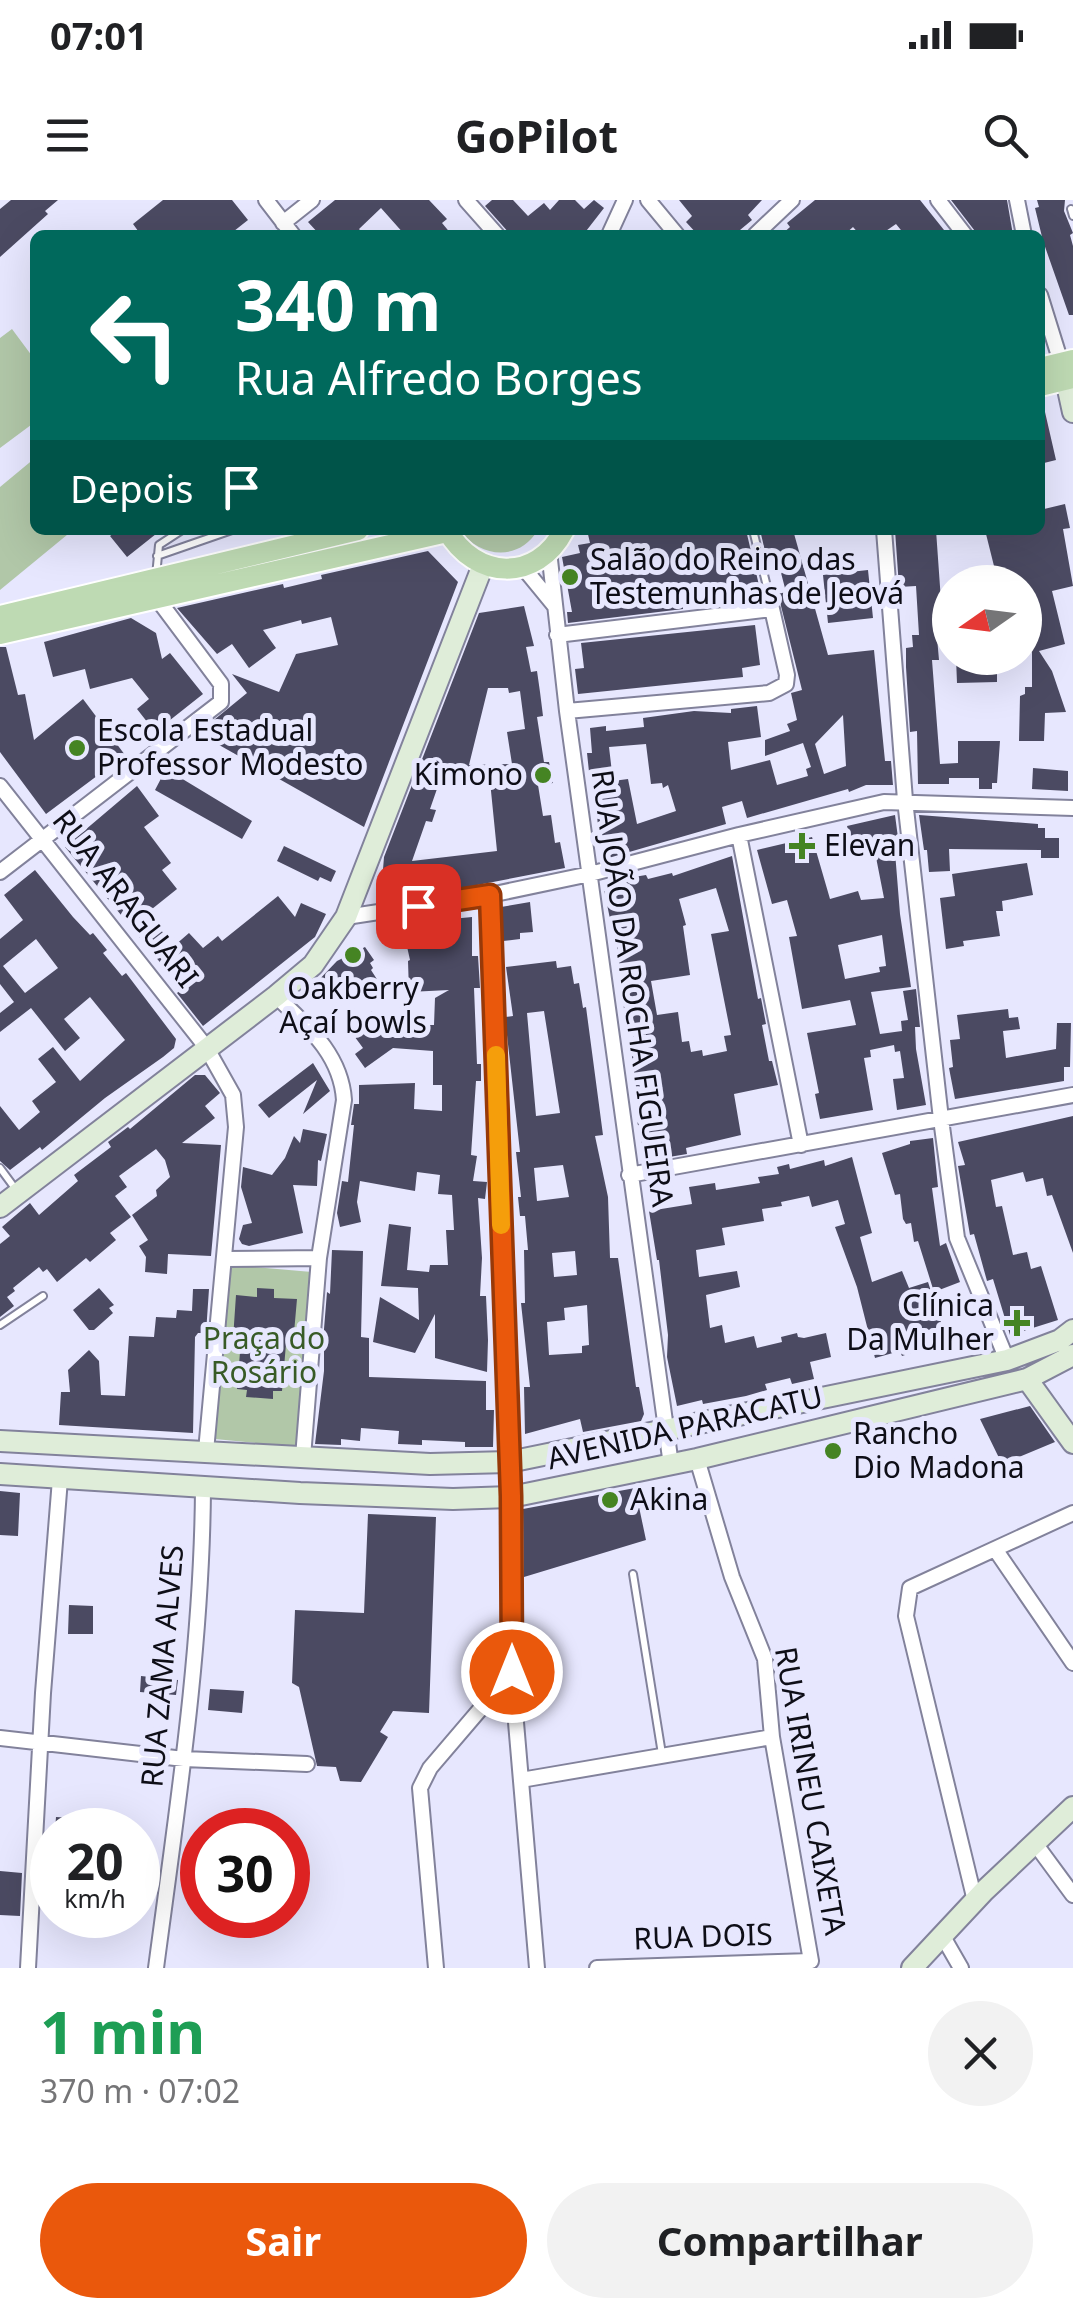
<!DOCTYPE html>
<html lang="pt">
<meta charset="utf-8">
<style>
body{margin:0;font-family:"Noto Sans",sans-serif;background:#f2f2f2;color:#202124;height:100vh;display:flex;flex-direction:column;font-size:38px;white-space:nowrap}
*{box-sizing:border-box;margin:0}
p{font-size:32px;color:#757577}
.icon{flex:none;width:55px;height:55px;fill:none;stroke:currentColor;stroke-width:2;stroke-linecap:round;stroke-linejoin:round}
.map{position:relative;height:1768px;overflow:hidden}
.side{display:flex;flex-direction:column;background:#fff;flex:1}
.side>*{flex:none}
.hud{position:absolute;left:30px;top:30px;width:1015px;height:305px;border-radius:15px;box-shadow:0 10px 40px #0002;background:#00695c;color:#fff;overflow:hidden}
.needle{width:65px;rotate:256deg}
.buttons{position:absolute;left:932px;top:365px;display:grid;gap:20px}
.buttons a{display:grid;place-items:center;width:110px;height:110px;border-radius:50%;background:#fff;box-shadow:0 10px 40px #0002;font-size:50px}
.speed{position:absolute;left:30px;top:1608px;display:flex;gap:20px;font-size:50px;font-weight:700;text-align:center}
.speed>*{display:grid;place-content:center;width:130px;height:130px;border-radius:50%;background:#fff;box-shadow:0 10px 40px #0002;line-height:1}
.speed small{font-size:25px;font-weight:400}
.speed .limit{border:15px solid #d22;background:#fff;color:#111}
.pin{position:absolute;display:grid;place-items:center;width:85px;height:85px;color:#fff;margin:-42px;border-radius:20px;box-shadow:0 5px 15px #0006}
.me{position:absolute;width:110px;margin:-55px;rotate:0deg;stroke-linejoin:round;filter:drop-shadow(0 0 8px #0008)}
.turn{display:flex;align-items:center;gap:35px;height:210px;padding:0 40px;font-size:45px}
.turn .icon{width:130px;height:130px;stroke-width:2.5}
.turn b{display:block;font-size:70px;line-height:85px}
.then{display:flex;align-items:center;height:95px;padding:0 40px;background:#0003;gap:20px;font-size:38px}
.round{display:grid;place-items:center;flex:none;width:105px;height:105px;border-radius:52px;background:#f2f2f2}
.head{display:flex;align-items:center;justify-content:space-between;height:170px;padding:0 40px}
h1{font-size:60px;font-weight:700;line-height:75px;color:#1e9e55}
.action{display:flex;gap:20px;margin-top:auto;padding:20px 40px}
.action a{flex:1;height:115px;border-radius:60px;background:#ea580c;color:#fff;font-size:40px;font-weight:700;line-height:115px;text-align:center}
.action a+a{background:#f2f2f2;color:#202124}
.status{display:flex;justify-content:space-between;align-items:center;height:70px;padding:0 50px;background:#fff;direction:ltr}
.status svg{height:28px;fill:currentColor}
header{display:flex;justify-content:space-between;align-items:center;height:130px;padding:0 40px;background:#fff;font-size:45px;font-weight:700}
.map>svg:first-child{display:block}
</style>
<div class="status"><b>07:01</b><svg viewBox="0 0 49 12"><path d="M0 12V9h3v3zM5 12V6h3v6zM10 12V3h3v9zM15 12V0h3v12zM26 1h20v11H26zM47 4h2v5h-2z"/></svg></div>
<header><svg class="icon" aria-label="menu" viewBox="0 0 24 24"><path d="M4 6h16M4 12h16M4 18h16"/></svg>GoPilot<svg class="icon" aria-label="search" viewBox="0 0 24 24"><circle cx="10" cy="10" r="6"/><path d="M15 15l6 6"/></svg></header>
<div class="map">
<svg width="1073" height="1768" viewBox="0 0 1073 1768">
<rect width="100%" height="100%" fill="#e7e7fe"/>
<path fill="#b1c7a8" d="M12,129l23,31v62l-35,26v-110z
M35,258v72h38l-73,60v-103z
M459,330h79c-20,32 -57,28 -79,0z
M230,1065l82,7 -15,175 -82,-8z"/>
<path fill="#4b4a62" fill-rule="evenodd" d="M11,0h47l-13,11 3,3 -48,43v-48z
M163,0h69l16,20 -19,15h-88l-8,-11z
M335,0h94l18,19 -5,4 10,12h-47l-24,-27 -22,21 5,6h-44l-12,-13z
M492,0h21l15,16 16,-13 6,7 9,-10h16l9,9 10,-9 10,8 -21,27h-72l-26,-29z
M679,0h83l-14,15 4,5 -18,15h-36l-12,-13 6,-6z
M815,0h105l28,35h-43l-9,-11 -16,11h-20l-7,-8 -9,8h-63l9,-8 -3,-4z
M951,0h56l6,35h-35z
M1037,0h28l-1,11 9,22 -3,2 3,11v69h-4l-26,-74 -8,-33 4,-1z
M1040,212h5l11,48 -16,4z
M1065,304l5,24 -7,1 10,57 -21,5 13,53 -26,7 13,20 14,41 -21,1 -1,28h-25l1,-45 5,-2v-7h7v-35l-7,2v-72h-27l-13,-52h55v-20z
M118,330h43l-34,27 -17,-21z
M587,330h159l16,68 -41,6 -1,-4 -37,6v3l-115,14 -1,-11h5l-10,-55 18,-4 -2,-8 12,-2z
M760,330h33l35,125 46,-5 11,111h6l2,24h-27l-17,7 -1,-3 -101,29 -5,-17 -20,6 4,17 -121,35 -6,-21 -2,-23 5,-1 -3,-34 -9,1 -3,-28h5l-2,-25 16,-2v5l38,-4 -1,-9 51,-7 37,2v-4l26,-3 4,31 -33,5 3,28 39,-10 7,25 31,-9 -2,-7 5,-2 -8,-24 -38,13v-16l25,-9 -3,-7 10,-4 -6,-27 11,-3 -24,-96 8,-2 -6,-23 -10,3zM843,515l3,51 -22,8 -9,-30zM646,544l5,40 11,-1 1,5 5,-3 8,26 -39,13 -9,-45 -15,2 -4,-34z
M895,330h41l6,85h-7l4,45h-7l8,104 18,-1v-22h42l-3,42h-5v6h-13v-11h-30v6h-31l-1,-53 -7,1 -4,-65v-19l7,-1 -1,-12h7l-3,-49 -17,1z
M428,351l30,31 -94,245 -166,-94 49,-40 -15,-19 47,18 17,-38 42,-9 -7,-28 -29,7 -1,-4 -38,10 13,18 -27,20 -17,-24 -15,10 -40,-46 106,-24 1,4 38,-9 -1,-4z
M868,370l5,48 -45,5 -5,-48z
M524,406l10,40 -8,1 5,25 6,-1 3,21 3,24 -6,1 7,45h5l4,21 -15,2 5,31 8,-1 4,28 5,-1 5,26 -124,24 -1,-3 -58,-7 2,-25 95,-244zM488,488h20l1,5 11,-2 5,38 -18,3 5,32 -43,1zM490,581l7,70 -85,10 14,-40 6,1 4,-12 -6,-1 8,-23 8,3 2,-3 16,2 1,-5z
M131,418l25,15 6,26 8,-6 33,41 -48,38 -18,-23 12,-10 -17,-21 -42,11 -5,-20 -32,8 -9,-35z
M755,425l5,40 -18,3 1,9 -165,17 -3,-25 9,-1 -3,-25z
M0,447h6l12,48 7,-1 9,46 49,-41 42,56 -79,59 -46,-62z
M956,458h41v24l-40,1z
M1033,568l35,3v20l-36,-2z
M166,569l86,52 -10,18 -87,-49z
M137,586l22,30 -15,11 27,36 -9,7 15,19 -30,24 27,33 15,-13 14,15 15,-12 4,5 56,-45 17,21 6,-14 25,11 -11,23 -112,89 -26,-33 5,-4 -117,-142z
M895,615l5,38 -5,-1 5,62 11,73 -40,5 9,42 22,-3 -1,-10 7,-1 -5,-29 13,-2 4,38h-5l1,22 10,56 -29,5 -4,-31 11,-1 -4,-27 -5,1 -1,-7 -24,5 1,7 -7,1 9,52 -53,9 -5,-25 4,-1 -12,-60 49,-8 -6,-25 -48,9 -13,-72 8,-1 -10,-36 -15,4 -15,-54 55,-13 18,62 28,-8 3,9 23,-2 -11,-56 -20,6 -6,-22zM882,735l4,31 -7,1 1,5 -35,7 -7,-34z
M919,615l119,9v4h7v10h14v20h-18v-8l-92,-1 1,22 -21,1 -2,-22h-3z
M284,646l52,25 -5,11 -11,-5 -2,4 -41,-20z
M732,656l26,143 3,-1 5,26 -4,1 7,36h3l6,24 -44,9 7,41 -55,13 1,6 -42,7 -10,-51 4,-1 -8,-60h5l-7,-41 -5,1 -7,-66h-2l-12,-58 30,-11 1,3 12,-2 2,4 24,-6 1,3zM716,688l13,43 -18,3 20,101 -7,1 3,15 -24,5 -1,-6 -11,2 -2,-11 -7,1 -4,-30 -21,3 -6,-34 39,-6 -7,-49 3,-1 -7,-26z
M1027,663l6,32 -31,6 1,10h-7l4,25 -37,5 1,5 -18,3 -6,-51 15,-2 -3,-22z
M35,670l38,47 17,18 3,-2 14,17 -4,3 19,23 4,-3 50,66 -2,9 -11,9 -58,41 -63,52 -2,-3 -30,23 -10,-9v-55l19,24 21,-18 -8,-11 24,-19 -18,-23 15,-12 27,34 45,-41 -35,-43 -26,22 16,19 -15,13 -34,-43 -31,24v-19l14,-11 -14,-18v-45l23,-19 -19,-25zM36,739l22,29 -33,25 -22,-27z
M530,702l3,30 -13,1v6l-17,2 -2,-34z
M472,717v39h6l2,32h-6l3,76h4v17h-5l-5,74 6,1 -4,25 14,1 -2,17 -7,-1 4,60 -2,38h6l2,44 -1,32 -52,-14v-44l-20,39 -42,-11 7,-45 39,23 -1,-32 -37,-2 8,-62 22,3 -4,43 22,2 1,-7h18l-2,-35h8l-2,-35 -14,-1 2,-19 -23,-3 -2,19 -55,-10 -3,21 4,20 -21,5 -3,-14 5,-32 6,1 6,-57h-3l3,-21h5v-19l56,-2 -1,26 28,2v-26h-9v-34l-40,-3 -28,20 -10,-14 8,-6 -14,-19 23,-18 13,16 17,-10 14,8h18l1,-27 14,-8 -40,2 -1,-31 2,-1 -8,-36z
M365,747l9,13 -4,3 3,5 -2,2 9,14 -17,13 -9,-13 -29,16 -11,-15 23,-24z
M556,761l1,7 14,-2 3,18 5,-1 4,25 3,-1 17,128 -8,1 13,61 2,61h8l18,129h3l5,27 -3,7 -58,11 -3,-13 -55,15 -1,-47h6l-9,-84h4l-1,-53h4l-3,-34h-5l-2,-19h3l-5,-45h4l-15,-135 8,-1 -7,-49zM544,811l16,102 -24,3 -9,-103zM563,965l6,32 -32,4 -3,-33zM575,1051l2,24 -23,2 -2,-24zM587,1105l2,40 -7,1v7l-33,2 -2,-33 18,-2 -1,-12z
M1008,809l1,9 9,-1 2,12 -17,2 3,27 50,-9 1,-26h14l-1,44h-6v14l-109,18 -6,-31 4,-1 -3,-27 10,-1 -3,-24z
M313,863l17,28 -27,23 14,-34 -48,38 -11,-13z
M195,875h10l15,18 -15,13 10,12 -33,25 39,2 -10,111 -43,-2 -1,20 -22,-2 1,-15 -7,-11 9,-6 -16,-25 25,-19 -1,-6 14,-13 -5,-17 -9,-11 -37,27 8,11 -12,9 16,21 -21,16 6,7 -26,22 -4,-4 -29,24 -10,-13 -4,3 -4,-5 -26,21 2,3 -8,6 7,9 -14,11v-73l10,-8 -8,-9 28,-24 9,12 39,-34 -4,-6 37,-28 -3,-5 20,-15 2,2z
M1073,916v137l-21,-58 -5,1 -4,-18 -17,4 -3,-10 -32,8 5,27 6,-1 11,49 14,-3 4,17 10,-3 17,54 -48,15 -17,-56 -6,2 -13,-47 -4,1 -12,-69 7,-1 -7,-23z
M303,929l24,5 -6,27 -3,-1 -1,26 -24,-1 10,48 -54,13 -7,-2 -3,-5 4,-14 9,-2 -11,-36 2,-20 29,8 13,-17 9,-22 6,7z
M933,938l5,49 -6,1 8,58 6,-3 14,39 -26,10 -16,-51 -4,1 -3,-19 -5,1 -3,-5 -3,-25 -5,1 -13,-42 28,-9v-3z
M852,957l20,76 -12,4 12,45 30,-11 7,17 19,-6 19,59 -45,15 -2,-5 -25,7 -18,-71 -22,-60 10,-3 -7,-24 -26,7 -3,-11 -28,6 1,4 -20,3 2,12 -42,7 3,17 -29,5 3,27 38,-6 3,16 -34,8 4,33 12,-3 3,18 29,-7 3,12 25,-6 -1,-5 16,-4 1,4 6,1 22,-5 5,24 -21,5 4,17 -22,5 -2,-6 -25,6 2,6 -21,6 -43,8 -1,-4 -25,6 -10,-49 1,-22 -9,-75h-2l-8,-49 43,-7 -3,-17 26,-4 1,7 44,-7 -2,-6 21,-3 -2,-7 12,-3 1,5 34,-9 1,6z
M332,1050l31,1 -2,86 8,1v39l117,4v29h8l-1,37h-28v-5l-43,-2v5l-24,-1 1,-13 -38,-3 -1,13 -19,-2v6l-26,-1 9,-73v-42l3,-37 3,2z
M99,1088l15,17 -5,3 4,5 -19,17h-5l-16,-20z
M257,1088l17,1v9l23,1 -4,45h-7l-4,47h-9v8l-27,-2 1,-7 -10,-1 4,-49 -8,-1 3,-44 21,2z
M193,1089h16l-3,44h-8l-3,4 -2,96 -134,-8 2,-33h9l-2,-22 21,-20 10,11 2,34 24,1 4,-60 25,1 2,-20 20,1 1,-8 15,1z
M1030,1206l25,36 -53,22 -22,-45z
M635,1288l11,52 -122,37 -1,-68z
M0,1291l20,2 -2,43 -18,-1z
M368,1314l68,3 -7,196 -36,-2 -13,21 8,5 -27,45 -21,-1 -4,-14 -19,-1 -18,-79 -7,-4 3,-73 69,3z
M69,1405l24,1v28h-25z
M141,1476l37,4 -2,15 -36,-3z
M210,1489l34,2 -2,22 -34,-3z
M56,1617l50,3v10h-51z
M0,1671l22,2 -2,43 -20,-1z"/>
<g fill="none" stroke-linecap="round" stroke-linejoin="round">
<g stroke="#82829b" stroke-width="10">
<path id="lane" d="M1071,9l2,7
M753,330l19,77
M157,356l75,-26
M156,376l3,-31 23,-15
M0,968l17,23
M0,1125l43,-29
M633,1374l29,180"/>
</g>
<g stroke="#82829b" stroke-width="18">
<path id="street" d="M266,0l27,35
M466,0l31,35
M648,0l29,35
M938,0l27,35
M1017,0l7,35
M283,23l29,-23
M609,35l16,-35
M755,35l37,-35
M1040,95l23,74
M884,330l21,270 36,319 16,119 50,122
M549,351l18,160 104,754
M522,366l32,39
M557,435l215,-26 15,66 -1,9 -17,9 -202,18
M0,586l206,261 27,48 3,32 -30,324
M739,635l62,310
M0,672l221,-170v-18l-65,-87
M490,695l21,622v147l26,304
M346,717l144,-22 100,-21 149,-39 145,-33 189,6
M276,796c31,30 65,58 68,104l-25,158 -16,199
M629,975l444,-80
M226,1059l93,-1
M697,1259l35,118 33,82 7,78 39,224
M995,1349l78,114
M0,1538l184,21 123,5
M521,1580l251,-43
M1034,1642l39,53
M975,1701l-69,-285 4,-28 163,-75
M942,1735l19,33
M28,1768l15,-275 17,-214
M156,1768c21,-159 46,-319 47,-480
M436,1768l-16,-180 10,-20 82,-96
M597,1768l214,-7"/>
</g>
<g stroke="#82829b" stroke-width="24">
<path id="secondary" d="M1066,180l7,32
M0,1007l276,-211 37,-31 33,-48 137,-352
M1027,1179l46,64
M0,1241l430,23 79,-2 498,-102 53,-20 13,-10
M0,1274l300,19 153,6 58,-2 186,-38 330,-80 46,-24
M912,1768l72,-77 89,-84"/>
</g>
<g stroke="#fff" stroke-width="24">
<path id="primary" d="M1040,168l33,-8
M1040,186l33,-8
M447,330c28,50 90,53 117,0
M0,416l358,-86
M0,434l447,-102"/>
</g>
<use href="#lane" stroke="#fff" stroke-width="6"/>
<use href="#street" stroke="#fff" stroke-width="14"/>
<use href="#secondary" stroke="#dfedd9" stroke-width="20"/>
<use href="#primary" stroke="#bedab3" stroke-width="20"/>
</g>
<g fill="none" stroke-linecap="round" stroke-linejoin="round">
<g stroke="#983908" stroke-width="25">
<path id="route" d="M418,706l72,-11 21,601 1,176"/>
</g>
<use href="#route" stroke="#ea580c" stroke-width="18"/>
<path stroke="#f59e0b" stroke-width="18" d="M496,855l5,170"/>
</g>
<g fill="#458423" stroke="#e7e7fe" stroke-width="4">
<circle cx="570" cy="377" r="10"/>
<circle cx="77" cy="548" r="10"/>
<circle cx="543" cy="575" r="10"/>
<path d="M797 631h10v10h10v10h-10v10h-10v-10h-10v-10h10z"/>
<circle cx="353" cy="755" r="10"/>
<path d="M1012 1108h10v10h10v10h-10v10h-10v-10h-10v-10h10z"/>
<circle cx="833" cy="1251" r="10"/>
<circle cx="610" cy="1300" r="10"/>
</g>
<g text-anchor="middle" stroke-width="10" stroke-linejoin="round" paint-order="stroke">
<g font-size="30" fill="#0e0e17" stroke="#e7e7fe" text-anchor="start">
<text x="590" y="370">Salão do Reino das<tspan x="590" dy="34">Testemunhas de Jeová</tspan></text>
<text x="97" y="541">Escola Estadual<tspan x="97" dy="34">Professor Modesto</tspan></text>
<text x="523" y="585" text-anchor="end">Kimono</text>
<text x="824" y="656">Elevan</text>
<text x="353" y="799" text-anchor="middle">Oakberry<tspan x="353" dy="34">Açaí bowls</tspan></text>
<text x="994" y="1116" text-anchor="end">Clínica<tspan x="994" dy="34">Da Mulher</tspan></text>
<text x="853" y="1244">Rancho<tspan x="853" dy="34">Dio Madona</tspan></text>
<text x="630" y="1310">Akina</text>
</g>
<g font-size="30" fill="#0e0e17" stroke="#e7e7fe">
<text transform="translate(125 699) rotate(52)" y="10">RUA ARAGUARI</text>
<text transform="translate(632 788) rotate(82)" y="10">RUA JOÃO DA ROCHA FIGUEIRA</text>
<text transform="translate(685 1228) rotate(-13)" y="10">AVENIDA PARACATU</text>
<text transform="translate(163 1466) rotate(-85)" y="10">RUA ZAMA ALVES</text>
<text transform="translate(810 1591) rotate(80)" y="10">RUA IRINEU CAIXETA</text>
<text transform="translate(703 1737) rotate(-2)" y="10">RUA DOIS</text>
</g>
<g font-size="30" fill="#385b27" stroke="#e7e7fe">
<text x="264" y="1149">Praça do<tspan x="264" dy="34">Rosário</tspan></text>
</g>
</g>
</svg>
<div class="buttons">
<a><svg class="needle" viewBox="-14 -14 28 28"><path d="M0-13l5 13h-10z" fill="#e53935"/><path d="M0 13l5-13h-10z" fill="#757577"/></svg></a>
</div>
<div class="speed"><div>20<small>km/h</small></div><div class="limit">30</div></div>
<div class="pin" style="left:418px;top:706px;background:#d93025"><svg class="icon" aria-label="arrive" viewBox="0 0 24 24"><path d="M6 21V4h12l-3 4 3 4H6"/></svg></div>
<svg class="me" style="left:512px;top:1472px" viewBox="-20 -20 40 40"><circle r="17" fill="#ea580c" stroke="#fff" stroke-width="3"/><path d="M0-11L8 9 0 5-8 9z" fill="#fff"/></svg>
<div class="hud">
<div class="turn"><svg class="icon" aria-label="left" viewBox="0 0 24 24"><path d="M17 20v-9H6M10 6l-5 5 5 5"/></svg><div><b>340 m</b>Rua Alfredo Borges</div></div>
<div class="then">Depois<svg class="icon" aria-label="arrive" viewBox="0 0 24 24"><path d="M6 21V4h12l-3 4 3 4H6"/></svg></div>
</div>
</div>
<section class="side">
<div class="head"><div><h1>1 min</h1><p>370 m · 07:02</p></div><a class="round"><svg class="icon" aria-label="close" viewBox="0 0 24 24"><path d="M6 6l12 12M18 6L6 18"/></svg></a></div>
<div class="action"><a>Sair</a><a>Compartilhar</a></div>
</section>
